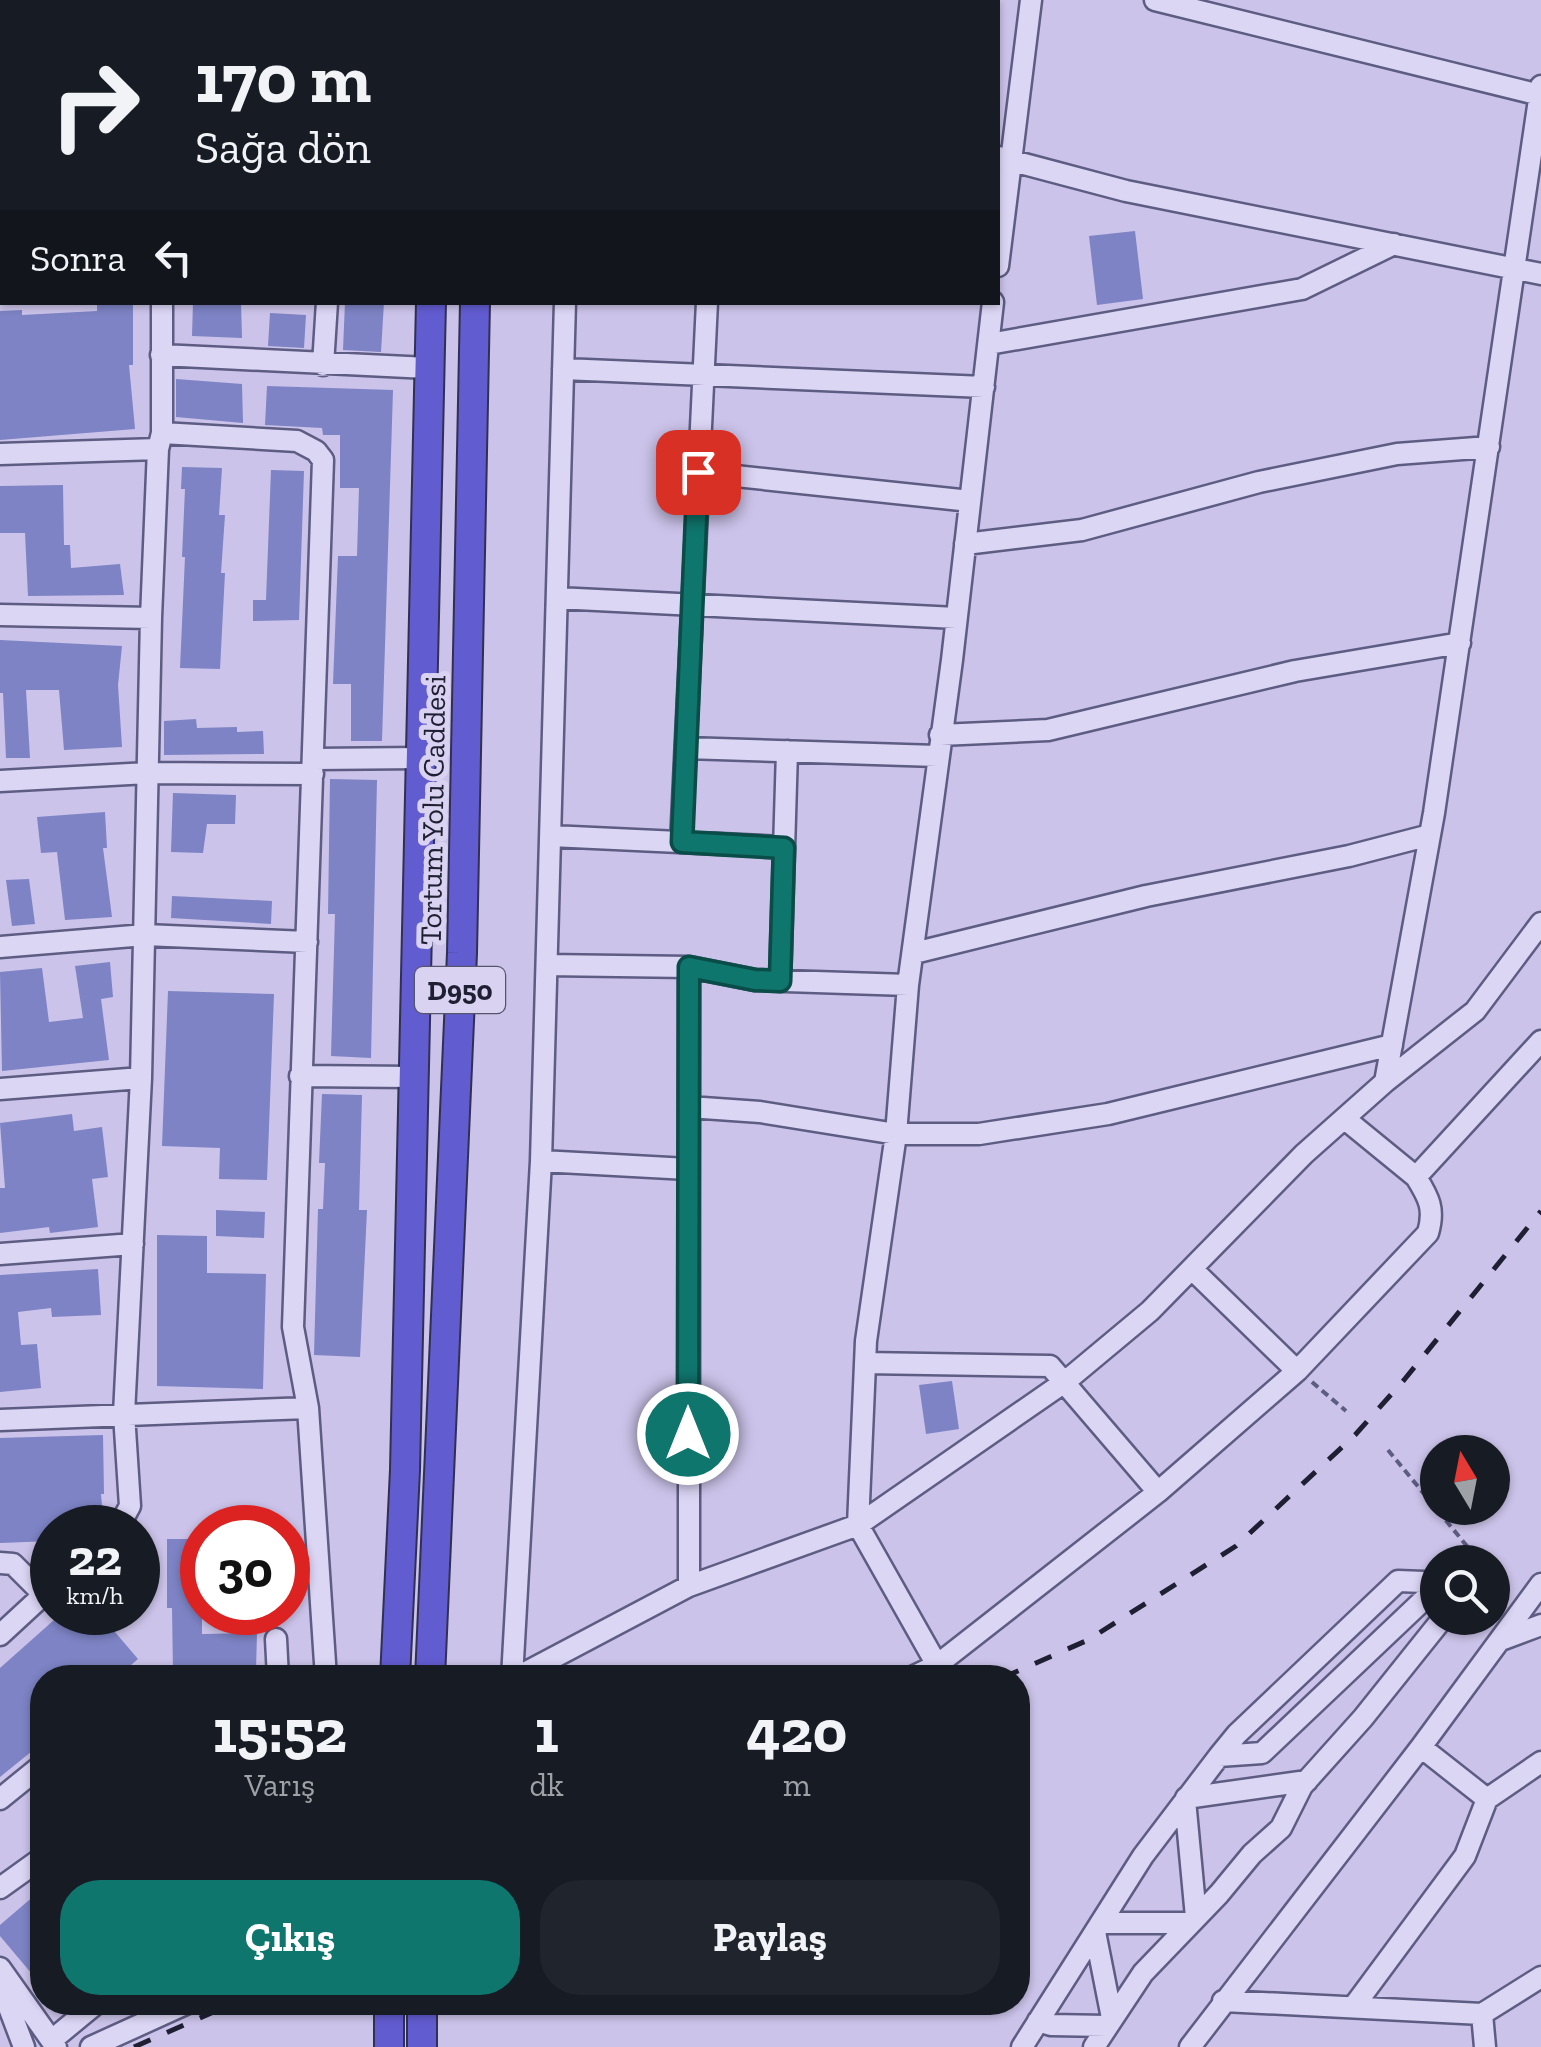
<!DOCTYPE html>
<html lang="tr">
<meta charset="utf-8">
<style>
body{margin:0;font-family:"Zilla Slab",serif;background:#20242c;color:#f1f3f6;height:100vh;display:flex;flex-direction:column;font-size:38px;white-space:nowrap}
*{box-sizing:border-box;margin:0}
p{font-size:32px;color:#9ea1a6}
.icon{flex:none;width:55px;height:55px;fill:none;stroke:currentColor;stroke-width:2;stroke-linecap:round;stroke-linejoin:round}
.map{position:relative;flex:1;overflow:hidden}
.details{position:absolute;left:30px;top:1665px;width:1000px;height:350px;display:flex;flex-direction:column;background:#171b24;border-radius:40px;box-shadow:0 2px 8px #0004}
.details>*{flex:none}
.banner{position:absolute;left:0px;top:0px;width:1000px;height:305px;box-shadow:0 2px 8px #0004;background:#171b24;color:#f1f3f6;overflow:hidden}
.needle{width:65px;rotate:350deg}
.buttons{position:absolute;left:1420px;top:1435px;display:grid;gap:20px}
.buttons a{display:grid;place-items:center;width:90px;height:90px;border-radius:50%;background:#171b24;box-shadow:0 2px 8px #0004;font-size:50px}
.speed{position:absolute;left:30px;top:1505px;display:flex;gap:20px;font-size:50px;font-weight:700;text-align:center}
.speed>*{display:grid;place-content:center;width:130px;height:130px;border-radius:50%;background:#171b24;box-shadow:0 2px 8px #0004;line-height:1}
.speed small{font-size:25px;font-weight:400}
.speed .limit{border:15px solid #d22;background:#fff;color:#111}
.pin{position:absolute;display:grid;place-items:center;width:85px;height:85px;color:#fff;margin:-42px;border-radius:20px;box-shadow:0 5px 15px #0006}
.me{position:absolute;width:110px;margin:-55px;rotate:0deg;stroke-linejoin:round;filter:drop-shadow(0 0 8px #0008)}
.turn{display:flex;align-items:center;gap:35px;height:210px;padding:0 30px;font-size:45px}
.turn .icon{width:130px;height:130px;stroke-width:2.5}
.turn b{display:block;font-size:70px;line-height:85px}
.then{display:flex;align-items:center;height:95px;padding:0 30px;background:#0003;gap:20px;font-size:38px}
.eta{display:flex;justify-content:space-evenly;align-items:center;height:170px;text-align:center}
.eta b{font-size:60px;font-weight:700;line-height:70px}
.cta{display:flex;gap:20px;margin-top:auto;padding:20px 30px}
.cta a{flex:1;height:115px;border-radius:40px;background:#0f766e;color:#fff;font-size:40px;font-weight:700;line-height:115px;text-align:center}
.cta a+a{background:#20242c;color:#f1f3f6}
.map>svg:first-child{display:block}
</style>
<div class="map">
<svg width="1541" height="2047" viewBox="0 0 1541 2047">
<rect width="100%" height="100%" fill="#cbc3e9"/>
<path fill="#7d83c4" d="M1135,231l8,68 -46,6 -8,-69z
M97,302h36v63h-4l6,64 -135,11v-129l22,-1v5l75,-4z
M193,302h48l1,36 -50,-2z
M345,302h39l-3,50 -38,-2z
M270,313l36,2 -2,33 -36,-2z
M176,379l66,5 1,39 -67,-6z
M267,386l126,4 -11,351h-31v-57h-18l5,-128h19l2,-68h-19v-53h-17l-1,-7 -57,-3z
M182,467l40,1 -3,47h6l-4,58h4l-5,96 -40,-1 5,-111h-3l3,-68h-4z
M271,470l33,1 -5,149 -46,1v-21h13z
M63,485l1,60h6l1,23 49,-4 4,31 -96,1 -3,-63h-25v-47z
M0,640l122,6 -4,39 4,62 -58,3 -5,-60h-33l4,68h-24l-3,-65h-3z
M196,719l1,9 40,-1v5l26,-1 1,23 -100,1v-34z
M330,779l47,1 -6,278 -40,-2 4,-142h-7z
M173,793l63,2 -1,29h-28l-4,29 -32,-1z
M105,812l2,36h-4l9,69 -47,3 -8,-68 -16,1 -4,-36z
M29,879l6,45 -23,2 -6,-46z
M172,896l100,5 -1,23 -100,-6z
M110,962l3,35 -12,2 8,61 -107,11 -2,-99 42,-4 7,54 34,-4 -8,-52z
M168,991l106,3 -7,186 -48,-1 1,-31 -58,-2z
M322,1094l40,1 -3,115h8l-7,147 -46,-2 4,-146h5l2,-46h-6z
M72,1114l2,17 28,-4 6,50 -16,2 6,48 -48,6 -1,-6 -49,6v-45h5l-5,-65z
M216,1210l49,2 -1,26 -48,-2z
M157,1235l50,1v37l59,1 -3,115 -106,-3z
M98,1269l3,46 -49,2 -1,-9 -33,4 3,33 16,-1 4,44 -41,4v-117z
M952,1381l7,48 -33,5 -7,-49z
M103,1435l1,59h-3l1,12 -6,6v6l-10,2v3l-7,1v4h-27v13l-52,2v-105z
M167,1539h35v95l55,-1 -1,37 -83,2 -1,-64h-5z
M63,1612h35l40,47 -22,19h-74v65l-42,34v-109z
M42,1889v97l-42,-50v-11z"/>
<g fill="none" stroke-linecap="round" stroke-linejoin="round">
<g stroke="#5d5c82" stroke-width="25">
<path id="minor" d="M299,0l29,2
M568,0l1,2
M1155,0l385,95
M14,2v-2
M170,2v-2
M349,2l9,-2
M717,2v-2
M866,2v-2
M998,157l128,34 415,83
M0,263h2
M998,266l33,-266
M989,344l313,-55 92,-45
M161,355l267,13
M323,365l4,-63
M563,369l421,18
M162,433l135,8 19,10 7,9 -30,867 15,81 18,270
M0,454l158,-5
M698,472l272,29
M965,544l117,-14 177,-48 138,-28 92,-7
M557,598l399,20
M0,615l151,3
M940,735l108,-5 247,-59 165,-28
M686,748l251,8
M314,759l106,-1
M0,781l148,-8 165,1
M551,836l233,11
M681,842l26,-540
M0,947l145,-12 162,7
M914,953l232,-57 203,-40 81,-21
M547,965l142,2 66,13 153,5
M780,981l7,-230
M300,1076l113,1
M1385,1082l49,-269 107,-727
M0,1089l141,-11
M689,1107l71,5 136,22h83l129,-20 284,-69
M1345,1119l71,58
M541,1161l147,8
M0,1254l133,-10
M1192,1269l105,102
M865,1363l185,3 108,126
M0,1420l308,-12
M118,1528l12,-22 -6,-92 17,-336 10,-460 7,-169 4,-16v-131
M0,1563l13,1 31,31
M689,1586v-619
M0,1635l52,-48
M276,1639l2,39
M1501,1640l40,-15
M937,1665l-79,-140 8,-184 30,-207 12,-149 44,-325 41,-358
M512,1678l29,-517 24,-859
M515,1678l174,-92 169,-61 208,-144 84,-70 154,-157 81,-72 90,-71 66,-88
M910,1678l27,-13 221,-173 139,-121 131,-138c7,-24 1,-35 -12,-56l125,-136
M1421,1747l66,52
M1219,1756l43,-3 173,-164
M1186,1798l121,-17
M0,1799l42,-34
M1185,1800l11,117
M0,1888l42,-30
M1101,1923h90
M1095,1932l17,86
M0,1968l56,79
M0,1984l24,63
M1223,2001l259,13 3,33
M1354,2006l111,-150 22,-57 54,-37
M1482,2014l59,-37
M1038,2021l13,4 56,1
M52,2040l46,-38
M91,2047l99,-45
M1022,2047l121,-191 76,-100 18,-22 161,-153 26,1 14,10
M1094,2047l49,-74 76,-79 33,-40 29,-26 21,-42 61,-68 80,-100
M1190,2047l231,-300 120,-163"/>
</g>
<g stroke="#303150" stroke-width="32">
<path id="highway" d="M445,2v-2
M482,2v-2
M395,1678l10,-208 26,-1168
M430,1678l32,-725 13,-651
M422,2002v45
M389,2047v-45"/>
</g>
<path stroke="#5d5c82" stroke-width="4" stroke-dasharray="8 5" stroke-linecap="butt" d="M1312,1382l34,29
M1388,1450l92,112
M1492,1578l16,19"/>
<use href="#minor" stroke="#dcd6f5" stroke-width="20"/>
<use href="#highway" stroke="#625cd1" stroke-width="28"/>
<path stroke="#1e1f33" stroke-width="5" stroke-dasharray="18 18" stroke-linecap="butt" d="M1002,1678l86,-38 148,-94 119,-111 49,-55 137,-169
M134,2047l102,-45"/>
</g>
<g fill="none" stroke-linecap="round" stroke-linejoin="round">
<g stroke="#0a4d48" stroke-width="25">
<path id="route" d="M688,1434l1,-467 66,13 25,1 4,-133 -102,-6 16,-370"/>
</g>
<use href="#route" stroke="#0f766e" stroke-width="18"/>
</g>
<g text-anchor="middle" stroke-width="10" stroke-linejoin="round" paint-order="stroke">
<rect fill="#d9d2f1" stroke="#56556c" stroke-width="2.5" x="415" y="967" width="90" height="46" rx="8"/>
<g font-size="28" font-weight="bold" fill="#1e1f33">
<text x="460" y="1000">D950</text>
</g>
<g font-size="30" fill="#1e1f33" stroke="#d9d2f1">
<text transform="translate(433 810) rotate(-89)" y="10">Tortum Yolu Caddesi</text>
</g>
</g>
</svg>
<div class="buttons">
<a><svg class="needle" viewBox="-14 -14 28 28"><path d="M0-13l5 13h-10z" fill="#e53935"/><path d="M0 13l5-13h-10z" fill="#9ea1a6"/></svg></a>
<a><svg class="icon" aria-label="search" viewBox="0 0 24 24"><circle cx="10" cy="10" r="6"/><path d="M15 15l6 6"/></svg></a>
</div>
<div class="speed"><div>22<small>km/h</small></div><div class="limit">30</div></div>
<div class="pin" style="left:698px;top:472px;background:#d93025"><svg class="icon" aria-label="arrive" viewBox="0 0 24 24"><path d="M6 21V4h12l-3 4 3 4H6"/></svg></div>
<svg class="me" style="left:688px;top:1434px" viewBox="-20 -20 40 40"><circle r="17" fill="#0f766e" stroke="#fff" stroke-width="3"/><path d="M0-11L8 9 0 5-8 9z" fill="#fff"/></svg>
<div class="banner">
<div class="turn"><svg class="icon" aria-label="right" viewBox="0 0 24 24"><path d="M7 20v-9h11M14 6l5 5-5 5"/></svg><div><b>170 m</b>Sağa dön</div></div>
<div class="then">Sonra<svg class="icon" aria-label="left" viewBox="0 0 24 24"><path d="M17 20v-9H6M10 6l-5 5 5 5"/></svg></div>
</div>
<section class="details">
<div class="eta">
<div><b>15:52</b><p>Varış</p></div>
<div><b>1</b><p>dk</p></div>
<div><b>420</b><p>m</p></div>
</div>
<div class="cta"><a>Çıkış</a><a>Paylaş</a></div>
</section>
</div>
